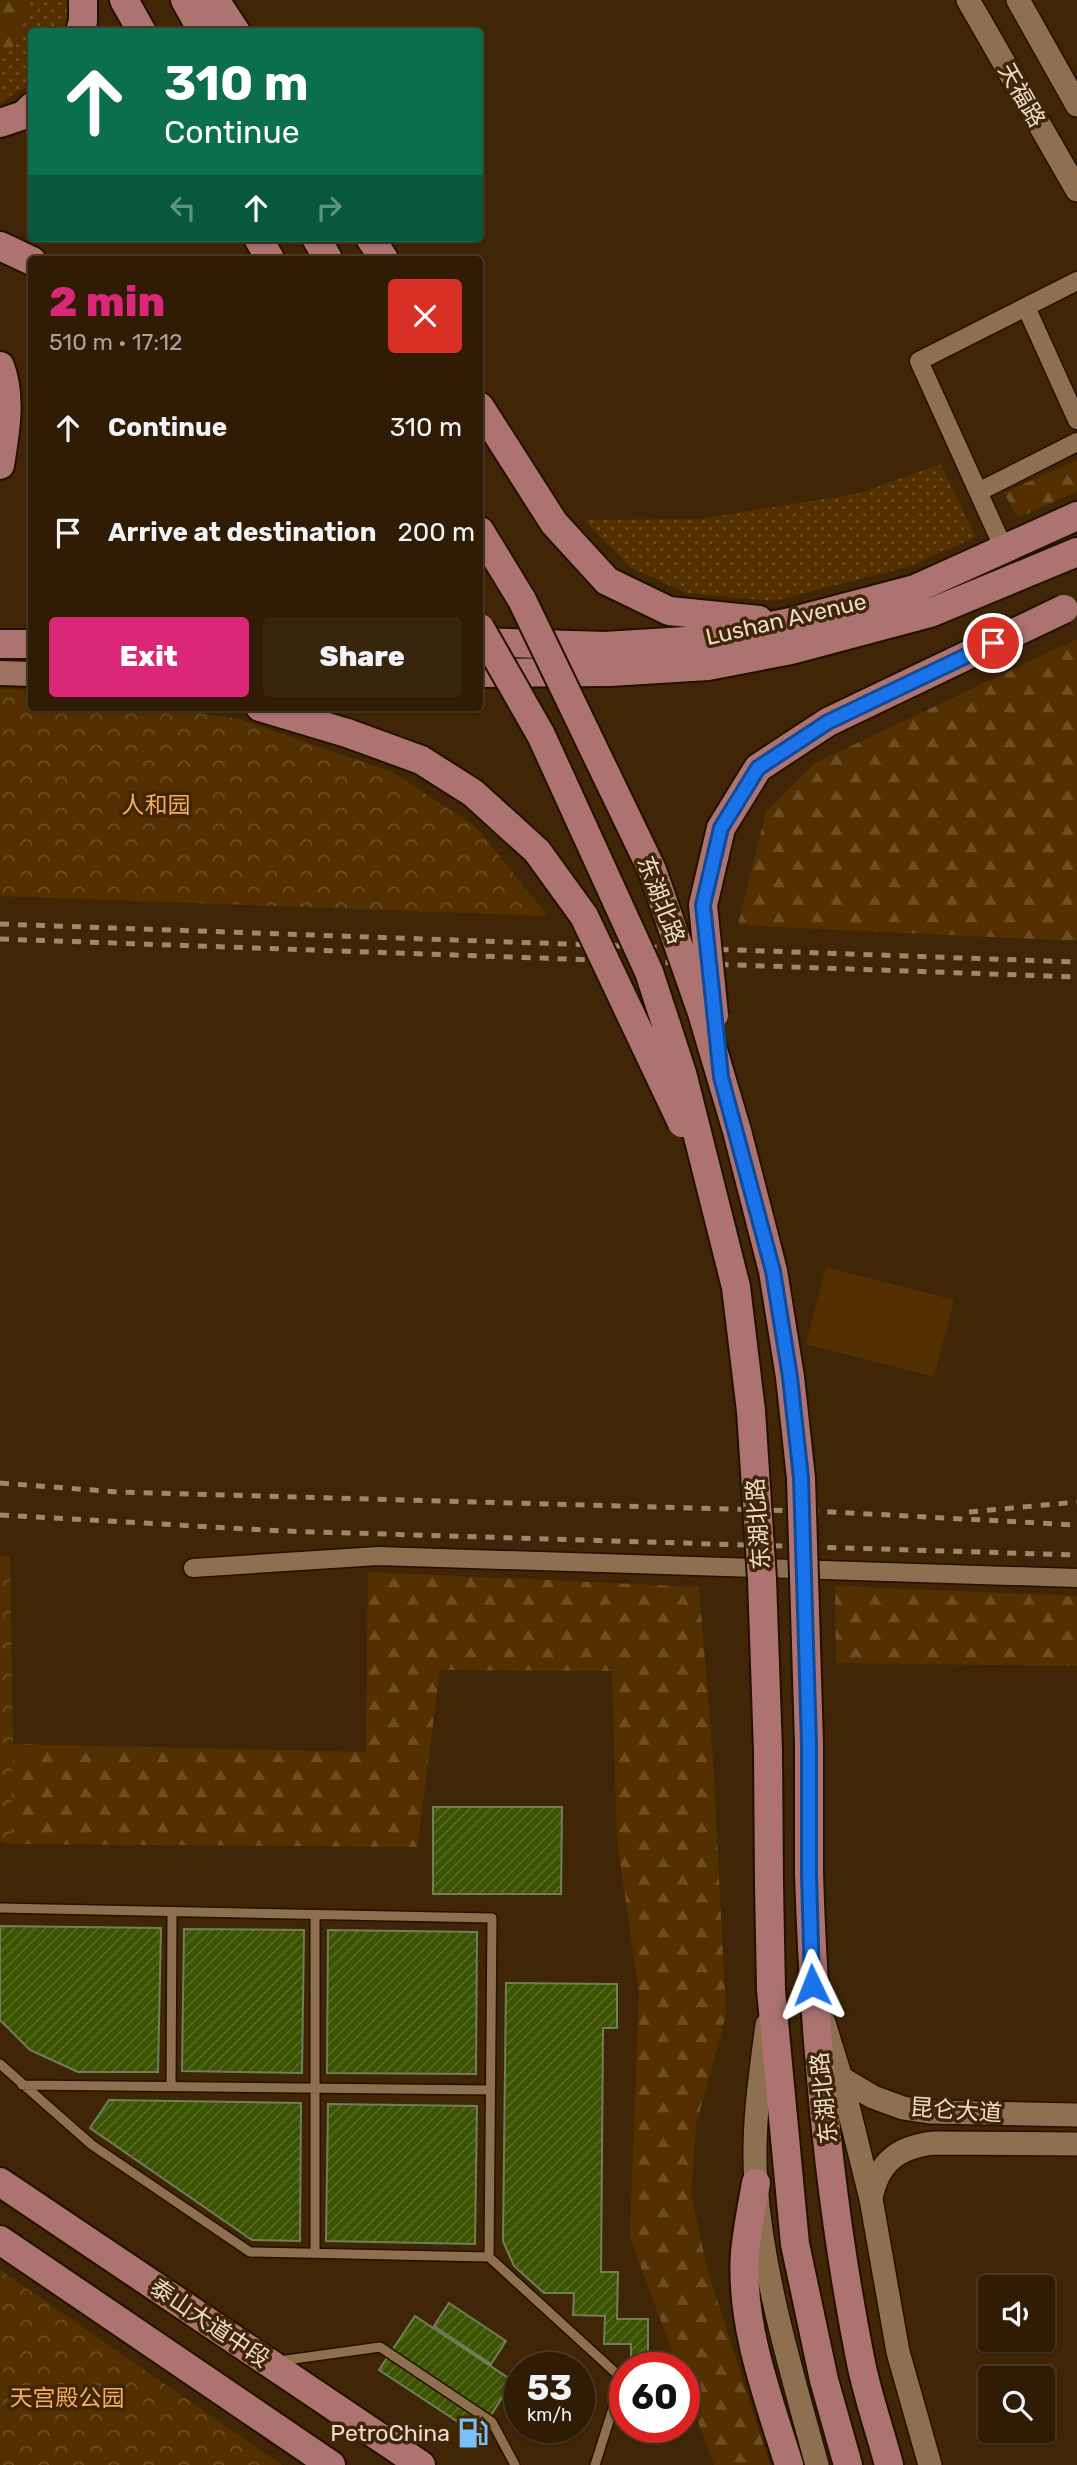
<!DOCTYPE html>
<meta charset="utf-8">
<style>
body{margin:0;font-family:Rubik,"Noto Sans SC",sans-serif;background:#38250e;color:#f1f3f6;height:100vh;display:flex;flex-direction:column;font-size:26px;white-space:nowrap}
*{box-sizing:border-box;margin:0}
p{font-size:23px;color:#a8a19a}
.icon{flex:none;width:38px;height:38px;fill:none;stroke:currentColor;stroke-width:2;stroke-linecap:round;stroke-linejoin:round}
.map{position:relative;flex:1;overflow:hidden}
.details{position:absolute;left:28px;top:256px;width:455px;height:455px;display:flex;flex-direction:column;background:#301c04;border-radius:7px;box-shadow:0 2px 5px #0004,0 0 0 2px #4b3a26}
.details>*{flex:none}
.banner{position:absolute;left:28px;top:28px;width:455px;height:214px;border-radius:7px;box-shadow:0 2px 5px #0004,0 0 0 2px #4b3a26;background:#0b6e4f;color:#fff;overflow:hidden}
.controls{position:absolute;left:978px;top:2275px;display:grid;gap:14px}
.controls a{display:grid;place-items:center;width:77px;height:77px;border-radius:7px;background:#301c04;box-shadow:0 2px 5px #0004,0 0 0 2px #4b3a26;font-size:35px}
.speed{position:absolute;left:504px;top:2352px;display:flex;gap:14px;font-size:35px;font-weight:700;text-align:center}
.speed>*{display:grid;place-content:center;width:91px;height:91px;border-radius:50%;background:#301c04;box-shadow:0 2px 5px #0004,0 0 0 2px #4b3a26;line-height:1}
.speed small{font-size:18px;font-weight:400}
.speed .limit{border:10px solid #d22;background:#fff;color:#111}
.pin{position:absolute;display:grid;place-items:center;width:60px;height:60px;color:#fff;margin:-30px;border:4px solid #fff;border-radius:50%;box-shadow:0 2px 7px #0007}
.me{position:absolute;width:77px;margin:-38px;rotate:358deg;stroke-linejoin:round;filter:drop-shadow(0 0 5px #0008)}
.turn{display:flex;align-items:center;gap:24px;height:147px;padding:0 21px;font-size:32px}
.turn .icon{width:91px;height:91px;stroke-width:2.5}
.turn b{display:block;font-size:49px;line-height:60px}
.lanes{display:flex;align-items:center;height:66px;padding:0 21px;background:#0003;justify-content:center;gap:35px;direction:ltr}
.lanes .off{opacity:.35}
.round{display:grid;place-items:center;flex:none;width:74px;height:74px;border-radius:7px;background:#38250e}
.head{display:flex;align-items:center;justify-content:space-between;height:119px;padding:0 21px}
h1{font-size:42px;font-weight:800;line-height:52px;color:#db2777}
.cta{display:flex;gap:14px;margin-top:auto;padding:14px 21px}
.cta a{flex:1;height:80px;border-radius:7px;background:#db2777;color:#fff;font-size:28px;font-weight:800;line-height:80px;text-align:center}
.cta a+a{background:#38250e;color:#f1f3f6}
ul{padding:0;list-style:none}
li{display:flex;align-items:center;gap:21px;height:105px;padding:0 21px}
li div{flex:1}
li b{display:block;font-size:26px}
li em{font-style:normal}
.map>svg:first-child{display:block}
</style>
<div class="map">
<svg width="1077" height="2465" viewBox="0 0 1077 2465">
<defs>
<pattern id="grass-dots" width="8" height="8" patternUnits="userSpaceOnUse" patternTransform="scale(1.75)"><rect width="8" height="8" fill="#543000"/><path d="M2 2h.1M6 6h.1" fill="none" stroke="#6d4d24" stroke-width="1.8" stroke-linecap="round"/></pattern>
<pattern id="forest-firs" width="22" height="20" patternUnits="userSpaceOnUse" patternTransform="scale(1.75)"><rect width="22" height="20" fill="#543000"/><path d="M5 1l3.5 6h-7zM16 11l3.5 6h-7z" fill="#6d4d24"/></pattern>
<pattern id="park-crowns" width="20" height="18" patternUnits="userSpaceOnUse" patternTransform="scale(1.75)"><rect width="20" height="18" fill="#543000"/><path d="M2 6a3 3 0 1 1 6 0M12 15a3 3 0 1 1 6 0" fill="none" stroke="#6d4d24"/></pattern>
<pattern id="building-hatch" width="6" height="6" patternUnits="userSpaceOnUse" patternTransform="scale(1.75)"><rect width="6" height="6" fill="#3c5302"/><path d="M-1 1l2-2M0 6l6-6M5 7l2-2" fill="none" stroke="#586b26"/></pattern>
</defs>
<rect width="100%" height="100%" fill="#402606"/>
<path fill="url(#grass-dots)" d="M0,0h69v15l-6,16 -31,1 -1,50 -5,5 -26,16z
M940,464l36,73 -69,30 -134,34 -87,-8 -56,-26 -46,-47 115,-1 162,-26z"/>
<path fill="url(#forest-firs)" d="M0,0h28c-3,27 -10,42 -28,62z
M1077,460v31l-59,27 -14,-25z
M1077,639v302l-339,-16 28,-113 49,-49z
M368,1572l331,15 14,173 13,255 -30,110 -5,69 16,74 63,197h-56l-30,-81v-16h-6l-48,-131 9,-244 -22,-153 -5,-169 -172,-1 -23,177 -406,-3 2,-100 353,8z
M835,1586l242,10v70l-241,-3z"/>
<path fill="url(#park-crowns)" d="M0,689l31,1 1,17h127l80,12 153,53 83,54 73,90 -548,-20z
M0,1555l10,2 3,187 -2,100 -11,-3z
M0,2270l282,195h-282z"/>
<path fill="#543000" d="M826,1267l128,33 -20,77 -128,-33z"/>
<path fill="url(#building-hatch)" stroke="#6f7f59" stroke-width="2" d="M433,1807h129l-1,87h-128z
M0,1926l161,2 -3,144h-80l-48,-22 -30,-30z
M184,1929l120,1 -2,143 -120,-2z
M328,1930l149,2 -1,142 -149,-1z
M506,1983l111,1v44h-14l-2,244h17l-1,47h31v38h-17v-13h-27l1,-28 -32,-1 1,-22h-30l-30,-27 -11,-25z
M109,2100l192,3 -1,138 -48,-1 -162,-112z
M328,2104l149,2 -2,138 -149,-3z
M449,2303l57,38 -15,23 -57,-38z
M415,2316l98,65 -35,54 -99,-65z"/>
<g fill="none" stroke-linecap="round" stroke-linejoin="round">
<g stroke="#231000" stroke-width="12">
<path id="service" d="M0,1908l492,10 -3,339
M0,2064l92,81 158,107 239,5 128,117 -2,28 -20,63
M22,2085l468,5
M171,2086l1,-173
M315,2252v-337
M279,2361l101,-14 112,75 23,43"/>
</g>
<g stroke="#231000" stroke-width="21">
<path id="minor" d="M1026,307l51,113
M978,492l99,-50
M1004,549l-85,-188 158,-80
M193,1568l185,-12 699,22"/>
</g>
<g stroke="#231000" stroke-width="26">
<path id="tertiary" d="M968,0l109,190
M1018,0l59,105
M824,2023l17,55 30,121 27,153 32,113
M767,2025c-7,52 -15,106 -11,159 7,95 36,189 61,281
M841,2078l32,19 30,11 26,4 148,3
M871,2199c7,-37 27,-52 63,-56l143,1"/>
</g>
<g stroke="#231000" stroke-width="28">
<path id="secondary" d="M0,673l32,1"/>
</g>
<g stroke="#231000" stroke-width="32">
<path id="primary" d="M124,0l18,32
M185,0l18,32
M215,0l21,32
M80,32l3,-11v-21
M0,123l24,-8 8,-8
M258,238l12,21
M316,238l12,21
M370,238l14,21
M0,246l32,15
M0,366c12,31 5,68 0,99
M480,407l74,116 53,58 62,30 90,9
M480,531l42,69
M480,642l125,4 96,-6 85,-17 129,-34 162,-73
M0,644h32
M480,673l130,-1 98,-6 83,-16 139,-37 147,-61
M260,707l87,26
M809,1873c5,163 20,330 52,490 7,34 19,68 28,102
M769,1884l2,106 24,254 29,136 24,85
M0,2182l421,283
M756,2183c-4,23 -9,47 -11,70 -5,72 23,144 44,212
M0,2240l331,225"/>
</g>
<use href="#service" stroke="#8e7051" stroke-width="9"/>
<use href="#minor" stroke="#8e7051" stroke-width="18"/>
<use href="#tertiary" stroke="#8e7051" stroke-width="23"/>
<use href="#secondary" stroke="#9d7261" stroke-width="24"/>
<use href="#primary" stroke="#ac7370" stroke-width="28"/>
<path stroke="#9c876f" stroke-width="5" stroke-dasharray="9 9" stroke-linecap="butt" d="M0,924l1077,38
M0,939l1077,38
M0,1483l118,9 714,20 245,13
M969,1512l108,-10
M0,1515l284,16 793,24"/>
<g stroke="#231000" stroke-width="32" stroke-linecap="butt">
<path id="primary-bridge" d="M522,600l130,270 50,143 35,118 36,140 17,106 11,101 8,266v129
M480,628l61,107 108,237 33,101 54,214 15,124 11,168 6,172 1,133
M347,733l74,27 52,33 64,58 47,65 98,207
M714,1015l-11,-110 18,-77 37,-60 70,-46 236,-113"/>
</g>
<use href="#primary-bridge" stroke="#ac7370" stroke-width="28"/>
</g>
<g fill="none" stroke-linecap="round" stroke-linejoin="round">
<g stroke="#114b97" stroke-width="18">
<path id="route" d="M812,1985l-3,-112v-129l-8,-266 -11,-101 -17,-106 -52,-194 -18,-172 18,-77 37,-60 70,-46 165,-79"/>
</g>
<use href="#route" stroke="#1a73e8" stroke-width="12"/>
</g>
<defs>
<g id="fuel-bare" transform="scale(2.415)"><path d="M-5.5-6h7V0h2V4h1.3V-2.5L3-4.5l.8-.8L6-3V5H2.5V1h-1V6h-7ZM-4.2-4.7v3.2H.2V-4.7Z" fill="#7bbef9" stroke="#402606" stroke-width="2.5" paint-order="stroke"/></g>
</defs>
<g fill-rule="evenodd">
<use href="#fuel-bare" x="473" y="2433"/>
</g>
<g text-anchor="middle" stroke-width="7" stroke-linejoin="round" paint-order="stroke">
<g font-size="23" fill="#eddccb" stroke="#402606">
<text transform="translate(1022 95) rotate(60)" y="8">天福路</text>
<text transform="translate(786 619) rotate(-13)" y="8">Lushan Avenue</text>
<text transform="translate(661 900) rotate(69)" y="8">东湖北路</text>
<text transform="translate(758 1524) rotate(-94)" y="8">东湖北路</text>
<text transform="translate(824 2098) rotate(-96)" y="8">东湖北路</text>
<text transform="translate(956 2110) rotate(4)" y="8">昆仑大道</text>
<text transform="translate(210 2323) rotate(34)" y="8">泰山大道中段</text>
</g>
<g font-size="23" fill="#f5ad5f" stroke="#402606">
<text x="156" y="813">人和园</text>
<text x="67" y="2406">天宫殿公园</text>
</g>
<g font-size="23" fill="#eddccb" stroke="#402606" text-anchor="end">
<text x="450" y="2441">PetroChina</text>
</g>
</g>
</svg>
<div class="controls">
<a><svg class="icon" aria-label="sound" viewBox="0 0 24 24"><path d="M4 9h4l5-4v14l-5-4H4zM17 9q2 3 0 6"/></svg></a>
<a><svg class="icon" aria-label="search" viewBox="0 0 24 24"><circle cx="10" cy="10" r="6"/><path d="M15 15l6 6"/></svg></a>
</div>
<div class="speed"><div>53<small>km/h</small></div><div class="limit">60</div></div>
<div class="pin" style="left:993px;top:643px;background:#d93025"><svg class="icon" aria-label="arrive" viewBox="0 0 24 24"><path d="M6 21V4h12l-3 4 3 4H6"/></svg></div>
<svg class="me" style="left:812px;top:1985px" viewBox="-20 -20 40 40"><path d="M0-17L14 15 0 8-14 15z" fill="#1a73e8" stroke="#fff" stroke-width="4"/></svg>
<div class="banner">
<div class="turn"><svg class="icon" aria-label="ahead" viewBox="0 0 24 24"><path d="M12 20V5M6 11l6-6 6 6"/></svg><div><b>310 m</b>Continue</div></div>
<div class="lanes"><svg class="icon off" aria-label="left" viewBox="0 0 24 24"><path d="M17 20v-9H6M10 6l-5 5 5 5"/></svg><svg class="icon" aria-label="ahead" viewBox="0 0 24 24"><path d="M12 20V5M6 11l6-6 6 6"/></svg><svg class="icon off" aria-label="right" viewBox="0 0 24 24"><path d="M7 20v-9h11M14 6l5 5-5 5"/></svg></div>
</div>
<section class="details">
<div class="head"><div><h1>2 min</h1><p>510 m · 17:12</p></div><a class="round" style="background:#d93025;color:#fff"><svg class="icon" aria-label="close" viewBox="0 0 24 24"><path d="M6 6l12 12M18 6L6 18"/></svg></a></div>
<ul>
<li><svg class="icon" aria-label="ahead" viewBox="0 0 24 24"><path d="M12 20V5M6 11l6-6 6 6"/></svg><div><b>Continue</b></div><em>310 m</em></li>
<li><svg class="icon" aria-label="arrive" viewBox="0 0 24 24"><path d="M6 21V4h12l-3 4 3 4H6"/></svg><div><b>Arrive at destination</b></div><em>200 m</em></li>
</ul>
<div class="cta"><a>Exit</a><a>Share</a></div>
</section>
</div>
